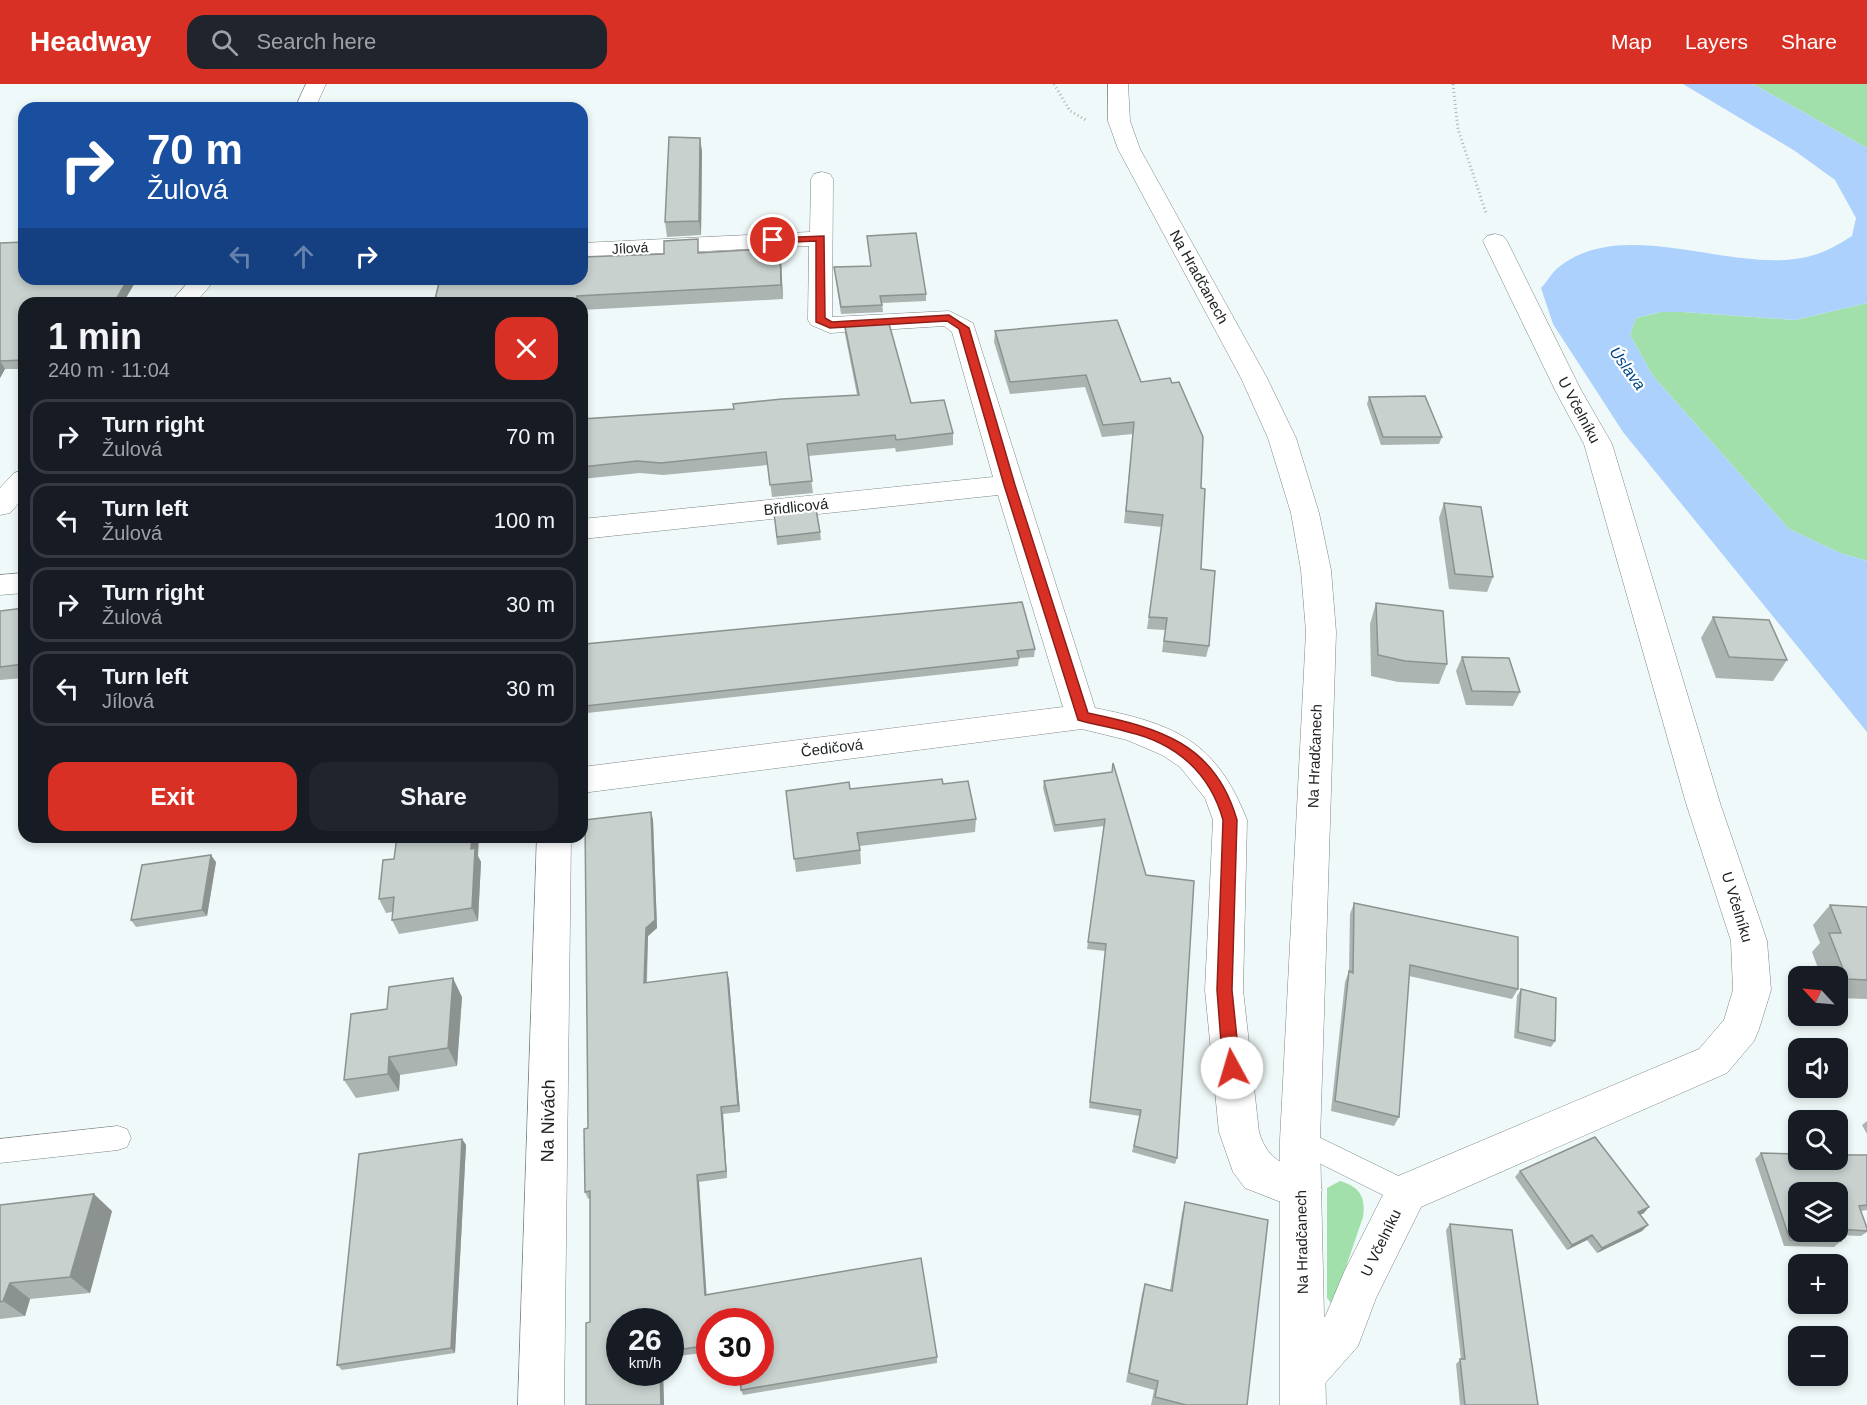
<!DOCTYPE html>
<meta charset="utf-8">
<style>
body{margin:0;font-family:Helvetica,sans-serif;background:#20242c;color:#f1f3f6;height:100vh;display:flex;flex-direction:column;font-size:22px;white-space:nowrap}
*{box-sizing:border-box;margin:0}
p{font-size:20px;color:#9ea1a6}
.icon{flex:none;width:33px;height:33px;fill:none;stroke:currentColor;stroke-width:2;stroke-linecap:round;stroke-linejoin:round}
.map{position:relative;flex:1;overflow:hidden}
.details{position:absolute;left:18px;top:213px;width:570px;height:546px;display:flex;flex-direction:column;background:#171b24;border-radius:18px;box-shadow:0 3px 9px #0003}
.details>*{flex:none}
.top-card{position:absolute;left:18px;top:18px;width:570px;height:183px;border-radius:18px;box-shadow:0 3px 9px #0003;background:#1a4fa0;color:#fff;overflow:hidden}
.needle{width:39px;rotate:296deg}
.tools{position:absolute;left:1788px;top:882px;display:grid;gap:12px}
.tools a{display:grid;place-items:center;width:60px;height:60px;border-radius:12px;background:#171b24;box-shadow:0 3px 9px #0003;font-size:30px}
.speed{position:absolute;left:606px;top:1224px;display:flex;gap:12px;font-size:30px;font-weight:700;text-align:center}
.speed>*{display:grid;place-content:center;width:78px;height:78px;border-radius:50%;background:#171b24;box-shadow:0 3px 9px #0003;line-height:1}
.speed small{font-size:15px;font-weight:400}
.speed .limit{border:9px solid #d22;background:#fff;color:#111}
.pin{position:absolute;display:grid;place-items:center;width:51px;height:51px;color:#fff;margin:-26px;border:3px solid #fff;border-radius:50%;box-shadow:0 2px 6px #0007}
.me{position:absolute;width:66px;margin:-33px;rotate:354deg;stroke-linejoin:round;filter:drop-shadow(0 0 4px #0008)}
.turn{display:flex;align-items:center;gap:21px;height:126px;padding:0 30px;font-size:27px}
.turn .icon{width:78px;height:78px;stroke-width:2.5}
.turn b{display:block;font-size:42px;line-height:51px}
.lanes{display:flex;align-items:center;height:57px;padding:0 30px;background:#0003;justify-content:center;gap:30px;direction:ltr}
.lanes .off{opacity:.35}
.round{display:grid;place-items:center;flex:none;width:63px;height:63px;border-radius:18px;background:#20242c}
.head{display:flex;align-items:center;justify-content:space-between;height:102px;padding:0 30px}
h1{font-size:36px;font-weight:600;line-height:45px}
.button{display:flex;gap:12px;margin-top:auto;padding:12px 30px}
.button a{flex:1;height:69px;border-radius:18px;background:#d93025;color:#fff;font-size:24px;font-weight:600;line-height:69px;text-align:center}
.button a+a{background:#20242c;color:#f1f3f6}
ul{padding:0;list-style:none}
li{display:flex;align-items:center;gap:18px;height:75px;margin:0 12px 9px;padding:0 18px;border:3px solid #363941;border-radius:18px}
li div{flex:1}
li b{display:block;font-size:22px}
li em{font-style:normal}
header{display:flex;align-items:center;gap:36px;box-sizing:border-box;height:84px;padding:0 30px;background:#d93025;color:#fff}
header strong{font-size:28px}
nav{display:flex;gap:33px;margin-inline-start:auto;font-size:21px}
.search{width:420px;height:54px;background:#20242c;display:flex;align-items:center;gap:15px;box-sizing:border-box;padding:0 21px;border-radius:18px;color:#9ea1a6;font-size:22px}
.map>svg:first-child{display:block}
</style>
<header>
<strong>Headway</strong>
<div class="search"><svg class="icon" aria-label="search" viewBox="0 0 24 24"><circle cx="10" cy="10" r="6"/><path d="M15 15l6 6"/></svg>Search here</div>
<nav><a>Map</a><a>Layers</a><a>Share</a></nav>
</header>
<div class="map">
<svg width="1867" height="1321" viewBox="0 0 1867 1321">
<rect width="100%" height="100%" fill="#f0f9f9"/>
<path fill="#a2e0ab" d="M1753,0h114v64z
M1867,219v258l-27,-8 -51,-24 -136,-153 -23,-41 6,-17 25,-6h23l111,8z
M1340,1097c20,6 26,16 23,36l-28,82 -4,4 -4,-5v-110z"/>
<path fill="#acd1fd" d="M1683,0h70l114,64v155l-72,17 -111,-8h-23l-25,6 -6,17 23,41 136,153 51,24 27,8v171l-244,-300 -70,-108 -12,-36c6,-6 11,-16 18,-21 65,-52 172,7 248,-10 17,-4 31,-12 45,-21l4,-18 -21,-38 -40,-29z"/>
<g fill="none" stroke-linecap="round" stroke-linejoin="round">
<g stroke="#7d8585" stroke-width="1">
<path id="service" d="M118,1042l9,3 4,9 -4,9 -9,3 -118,13v-24z
M1300,1044l115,56 4,9 -4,9 -9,4 -9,-4 -106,-53 -4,-9 4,-9z"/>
</g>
<g stroke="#7d8585" stroke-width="1">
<path id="minor" d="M306,0h20l-11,24h-20z
M822,88l8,2 3,5 -1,138 117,-6 24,12 122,385c80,16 121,33 152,112l-4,170 16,142c10,32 28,33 57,44l6,14 -6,14 -15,6 -56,-22 -12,-16 -14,-40 -14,-142 8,-170 -8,-22 -25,-31 -18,-12 -35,-15 -45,-11 -500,64v-26l481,-60 -65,-212 -416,44v-20l411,-42 -41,-145 -8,-6 -114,7 -19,-8 -3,-5 1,-74 -227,11v-14l228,-11 1,-53 3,-5z
M1495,150l8,2 4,5 74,149 31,54 108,359 47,138 4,49 -12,39 -5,12 -27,32 -306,134 -45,91 -18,48 -38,43 -16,6 -16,-6 -6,-16 6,-16 38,-42 18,-43 47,-93 308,-130 25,-29 9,-30 -2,-49 -45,-138 -102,-359 -29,-54 -72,-149 4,-5z
M191,195h25l-21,24h-25z
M24,386v27l-14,16 -10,2v-27l14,-15z
M24,489v20l-24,2v-20z
M537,753h34l-7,568h-46z"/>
</g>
<g stroke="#7d8585" stroke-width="1">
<path id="tertiary" d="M1108,0h20l2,37 10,28 127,229 29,60 23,75 12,57 5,62 -16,508 6,265h-46v-265l26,-508 -5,-62 -10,-57 -23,-75 -27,-60 -123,-229 -10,-28z"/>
</g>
<path stroke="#adb4b4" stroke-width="3" stroke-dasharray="1 3" stroke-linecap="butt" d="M1054,0l16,27 16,9
M1453,0l5,45 28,84"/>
<use href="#service" fill="#fff" fill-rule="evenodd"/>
<use href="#minor" fill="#fff" fill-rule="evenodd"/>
<use href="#tertiary" fill="#fff" fill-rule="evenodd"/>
</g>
<path fill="#acb4b1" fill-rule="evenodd" d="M700,54l2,14 -1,83 -34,2 -2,-15z
M867,152l59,58v7l-44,2 1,9 -42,2 -7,-47 37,-1z
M0,159l24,36h113l-14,24h-99v66h-19l-5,9z
M700,168l81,10 2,37 -201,11v-7h-148z
M844,238l67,81 42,30v12l-57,7 -1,-4 -87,8 5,37 -41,4 -4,-32 -105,10 -23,-2 -58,6v-60l152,-10 123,-14 -12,-61z
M995,247l146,51 60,106v81l8,77 -3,11 -44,-5 3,-22 -18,-1 15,-102 -38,-4 9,-89 -31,3 -17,-50 -75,7 -16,-52z
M1369,313l73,40 -3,7 -58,1 -14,-41z
M1444,419l49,74 -6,15 -38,-3 -10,-71z
M774,429l46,19 1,8 -44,5z
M1376,519l71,61 -8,20 -41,-2 -27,-6 -1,-52z
M24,524v70l-24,2v-69z
M1713,533l74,43 -14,21 -57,-3 -15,-40z
M1035,565l-1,8 -15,1 -1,8 -431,47 -2,-7z
M1462,573l58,35 -7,14 -47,-1 -10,-34z
M1112,688l65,386 -2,6 -43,-12 8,-36 -51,-8 16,-157 -18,-2 17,-123 -50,6 -11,-44 1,-7z
M943,700l33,35 -1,13 -115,14 1,18 -65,8 -10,-81 64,-2z
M651,728l2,8 4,108 -9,8 -1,47 80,-11 2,8 11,132 -17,2 4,64 -28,4 7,113 215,-37 16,99v6l-194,32 -2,-5 -1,-18h20v-50h-50v30l-40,5v-35h-50v50h43l1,33h-78v-82l4,-1v-124l-2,1 -3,-7 -1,-63 4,-1 -3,-308z
M478,772l3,6 -3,59 -79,13 -7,-14v-8l-6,1 -7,-14z
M216,778l-9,54 -71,11 -5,-7z
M1354,819l164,86 -6,10 -103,-23 -10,141 -5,9 -63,-15 14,-129 4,-11 1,-57z
M1830,821l37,2v92l-29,-1v-22h-17l-9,-24 8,-9 -7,-18z
M1521,905l34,52 -4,6 -37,-9 3,-42z
M462,913l-5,69 -57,9 -1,16 -43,7 -12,-18 43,-71z
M1867,1037v13l-5,-9z
M462,1055l4,6 -11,208 -113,17 -5,-5z
M1761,1069l106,2v55l-6,1 6,17v4l-6,4 -22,-1 2,6 -7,6 -50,-1 -29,-87zM1838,1108v40h-40z
M1520,1087l124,42 -4,2 2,16 -45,22 -10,-13 -20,10 -52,-73z
M1185,1118l62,203h-96l3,-15 -28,-8 16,-88 3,-10 25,6 12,-77z
M0,1121l112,6 -22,82 -60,6 -5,17 -25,3z
M1450,1140l88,181h-78l-4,-41 5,-5 -15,-129z"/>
<path fill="#8c9290" d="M700,54l2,14 -1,83 -2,-14z
M780,164l1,14 2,37 -2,-14z
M128,195h9l-14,24h-9z
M0,277l5,8 -5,9z
M651,728l2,8 4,108 -9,8 -2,55 -2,-8z
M472,753h7l-1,19 3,6 -3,59 -6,-13 -1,-59z
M211,771l5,7 -9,54 -5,-6z
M727,888l2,8 11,132 -2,-7z
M453,894l9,19 -5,69 -9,-18z
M389,973l11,18 -1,16 -11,-17z
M721,1023l2,7 4,64 -1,-7z
M462,1055l4,6 -11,208 -4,-5z
M697,1091l2,7 8,119 -2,-6z
M94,1110l18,17 -22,82 -20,-16z
M1649,1123l-5,6 -11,5 5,-6z
M1648,1141l-6,6 -45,22 5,-5z
M1592,1151l-5,5 -20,10 5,-5z
M10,1199l20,16 -5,17 -22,-15z
M660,1288h3l1,33h-3z"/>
<path fill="#c8d1ce" stroke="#8c9290" stroke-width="1.5" d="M669,53l31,1 -1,83 -34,1z
M916,149l10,61 -46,2 2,9 -41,2 -7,-40 37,-1 -4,-30z
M698,155v14l82,-5 1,37 -204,11v5l-28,2h-115l6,-24h142v-22l82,-3v-13z
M24,158v24l-2,3h2v10h104l-14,24h-90v57l-24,1v-118z
M888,236l23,83 33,-3 9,33 -57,7 -1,-5 -88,9 5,37 -42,4 -4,-33 -105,11 -24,-2 -55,6v-48l152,-10 -1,-5 49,-5 77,-4 -15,-73z
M1117,236l24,62 29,-4 2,5 7,-1 24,55 -2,51 4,1 -4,80 14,2 -6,75 -45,-5 3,-23 -18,-1 14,-102 -37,-4 8,-89 -31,3 -17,-50 -76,7 -15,-51z
M1425,312l17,41h-59l-14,-40z
M1444,419l37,4 12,70 -38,-3z
M816,425l4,23 -43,5 -3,-24z
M1022,518l13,47 -18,2 2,7 -434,48v-62z
M1376,519l67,8 4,53 -42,-3 -27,-6z
M24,524v56l-24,3v-56z
M1713,533l56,3 18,40 -58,-3z
M1462,573l47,1 11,34 -48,-1z
M1113,679l33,112 48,6 -17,277 -43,-12 7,-36 -51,-8 16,-158 -18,-2 17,-123 -50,6 -11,-44 68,-9z
M942,695l1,5 25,-3 8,38 -119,14 3,17 -66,9 -8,-68 63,-9 1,7z
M651,728l4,108 -9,8 -2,55 83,-11 11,133 -17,2 5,64 -29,4 8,120 216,-37 16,99 -196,33 -1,-18h20v-50h-50v23l-40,6v-29h-50v50h40l1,33h-75v-82l4,-1v-131l-5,1 -1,-63 4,-1 -3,-308z
M397,753h75l-1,12 4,-1 -3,60 -80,12 2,-23 -15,2 4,-39 11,-1z
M211,771l-9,55 -71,10 11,-55z
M1354,819l164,34v52l-108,-24 -11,152 -64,-16 14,-130 4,2z
M1830,821l37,2v73l-20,-1 -18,-46h12z
M453,894l-5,70 -59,9 -1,17 -44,6 7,-66 36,-5 2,-22z
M1521,905l35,9 -1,43 -37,-9z
M1595,1053l54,70 -11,5 10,13 -46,23 -10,-13 -20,10 -52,-74z
M462,1055l-11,209 -114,17 22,-211z
M1761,1069l37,1v6h40v-5h29v50l-8,1 8,22v3l-29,-2v-37h-40v40h39l4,9 -51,-1z
M94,1110l-24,83 -60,6 -7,18 -3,1v-97z
M1185,1118l83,18 -21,185h-61l-31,-8 3,-16 -29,-8 16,-89 27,7z
M1450,1140l62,6 26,175h-73l-5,-46h5z"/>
<path fill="#d93025" stroke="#8d1f18" stroke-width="1.5" d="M824,152l1,82 7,4 117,-7 20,13 46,157 73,228c71,15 127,30 149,107l-5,170 8,78 -3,6 -5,2 -6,-2 -3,-6 -6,-78 6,-170c-13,-47 -47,-77 -95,-88 -16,-5 -34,-7 -50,-12l-74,-235 -45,-156 -12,-8 -117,7 -14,-6v-81l-43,2 -5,-3 5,-2z"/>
<g text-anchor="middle" stroke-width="4.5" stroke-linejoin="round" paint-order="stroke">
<g font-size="14" fill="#212424" stroke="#fff">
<text transform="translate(630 164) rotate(-3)" y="5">Jílová</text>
</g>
<g font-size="15" fill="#212424" stroke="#fff">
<text transform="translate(1199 193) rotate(61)" y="5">Na Hradčanech</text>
<text transform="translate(1579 326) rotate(62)" y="5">U Včelníku</text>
<text transform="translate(796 423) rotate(-6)" y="5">Břidlicová</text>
<text transform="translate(832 664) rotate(-7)" y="5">Čedičová</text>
<text transform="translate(1315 672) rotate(-88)" y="5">Na Hradčanech</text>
<text transform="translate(1737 823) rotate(73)" y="5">U Včelníku</text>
<text transform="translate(1302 1158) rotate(-91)" y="5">Na Hradčanech</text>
<text transform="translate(1381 1159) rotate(-64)" y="5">U Včelníku</text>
</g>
<g font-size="16" font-style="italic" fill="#014686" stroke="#fff">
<text transform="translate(1628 284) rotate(54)" y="6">Úslava</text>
</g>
<g font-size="18" fill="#212424" stroke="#fff">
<text transform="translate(548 1037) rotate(-89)" y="6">Na Nivách</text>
</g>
</g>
</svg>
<div class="tools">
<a><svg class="needle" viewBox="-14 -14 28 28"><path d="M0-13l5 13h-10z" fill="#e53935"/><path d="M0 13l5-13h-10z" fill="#9ea1a6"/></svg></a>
<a><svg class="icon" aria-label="sound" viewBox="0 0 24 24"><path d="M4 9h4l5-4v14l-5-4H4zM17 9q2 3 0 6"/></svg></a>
<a><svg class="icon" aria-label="search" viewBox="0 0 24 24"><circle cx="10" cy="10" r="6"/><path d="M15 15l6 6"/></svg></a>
<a><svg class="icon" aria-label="layers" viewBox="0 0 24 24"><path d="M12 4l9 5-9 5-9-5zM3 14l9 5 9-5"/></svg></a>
<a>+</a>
<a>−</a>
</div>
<div class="speed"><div>26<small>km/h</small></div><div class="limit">30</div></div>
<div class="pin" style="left:773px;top:156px;background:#d93025"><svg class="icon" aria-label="arrive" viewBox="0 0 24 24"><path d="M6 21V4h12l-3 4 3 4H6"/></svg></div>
<svg class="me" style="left:1232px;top:984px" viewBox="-20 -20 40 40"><circle r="19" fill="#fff"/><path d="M0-13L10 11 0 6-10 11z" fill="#d93025"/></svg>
<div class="top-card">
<div class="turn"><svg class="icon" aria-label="right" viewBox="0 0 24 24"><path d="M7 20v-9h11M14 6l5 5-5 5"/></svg><div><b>70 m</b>Žulová</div></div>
<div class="lanes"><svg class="icon off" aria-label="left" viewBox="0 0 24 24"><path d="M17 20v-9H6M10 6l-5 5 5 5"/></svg><svg class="icon off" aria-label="ahead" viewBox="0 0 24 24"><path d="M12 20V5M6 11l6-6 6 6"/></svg><svg class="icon" aria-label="right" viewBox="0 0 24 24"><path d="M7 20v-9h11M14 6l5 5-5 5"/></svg></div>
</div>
<section class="details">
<div class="head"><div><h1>1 min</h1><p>240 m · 11:04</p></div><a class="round" style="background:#d93025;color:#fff"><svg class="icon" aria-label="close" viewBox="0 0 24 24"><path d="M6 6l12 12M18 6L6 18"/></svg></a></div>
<ul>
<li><svg class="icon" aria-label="right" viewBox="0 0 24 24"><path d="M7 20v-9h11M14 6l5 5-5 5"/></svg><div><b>Turn right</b><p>Žulová</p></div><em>70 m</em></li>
<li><svg class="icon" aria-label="left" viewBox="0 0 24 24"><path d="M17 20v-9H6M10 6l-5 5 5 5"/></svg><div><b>Turn left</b><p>Žulová</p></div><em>100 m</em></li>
<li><svg class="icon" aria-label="right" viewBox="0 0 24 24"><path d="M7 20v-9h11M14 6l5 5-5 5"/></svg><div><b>Turn right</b><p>Žulová</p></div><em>30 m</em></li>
<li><svg class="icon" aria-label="left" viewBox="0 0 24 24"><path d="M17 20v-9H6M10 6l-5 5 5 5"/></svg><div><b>Turn left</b><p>Jílová</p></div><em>30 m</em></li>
</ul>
<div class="button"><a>Exit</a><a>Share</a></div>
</section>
</div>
